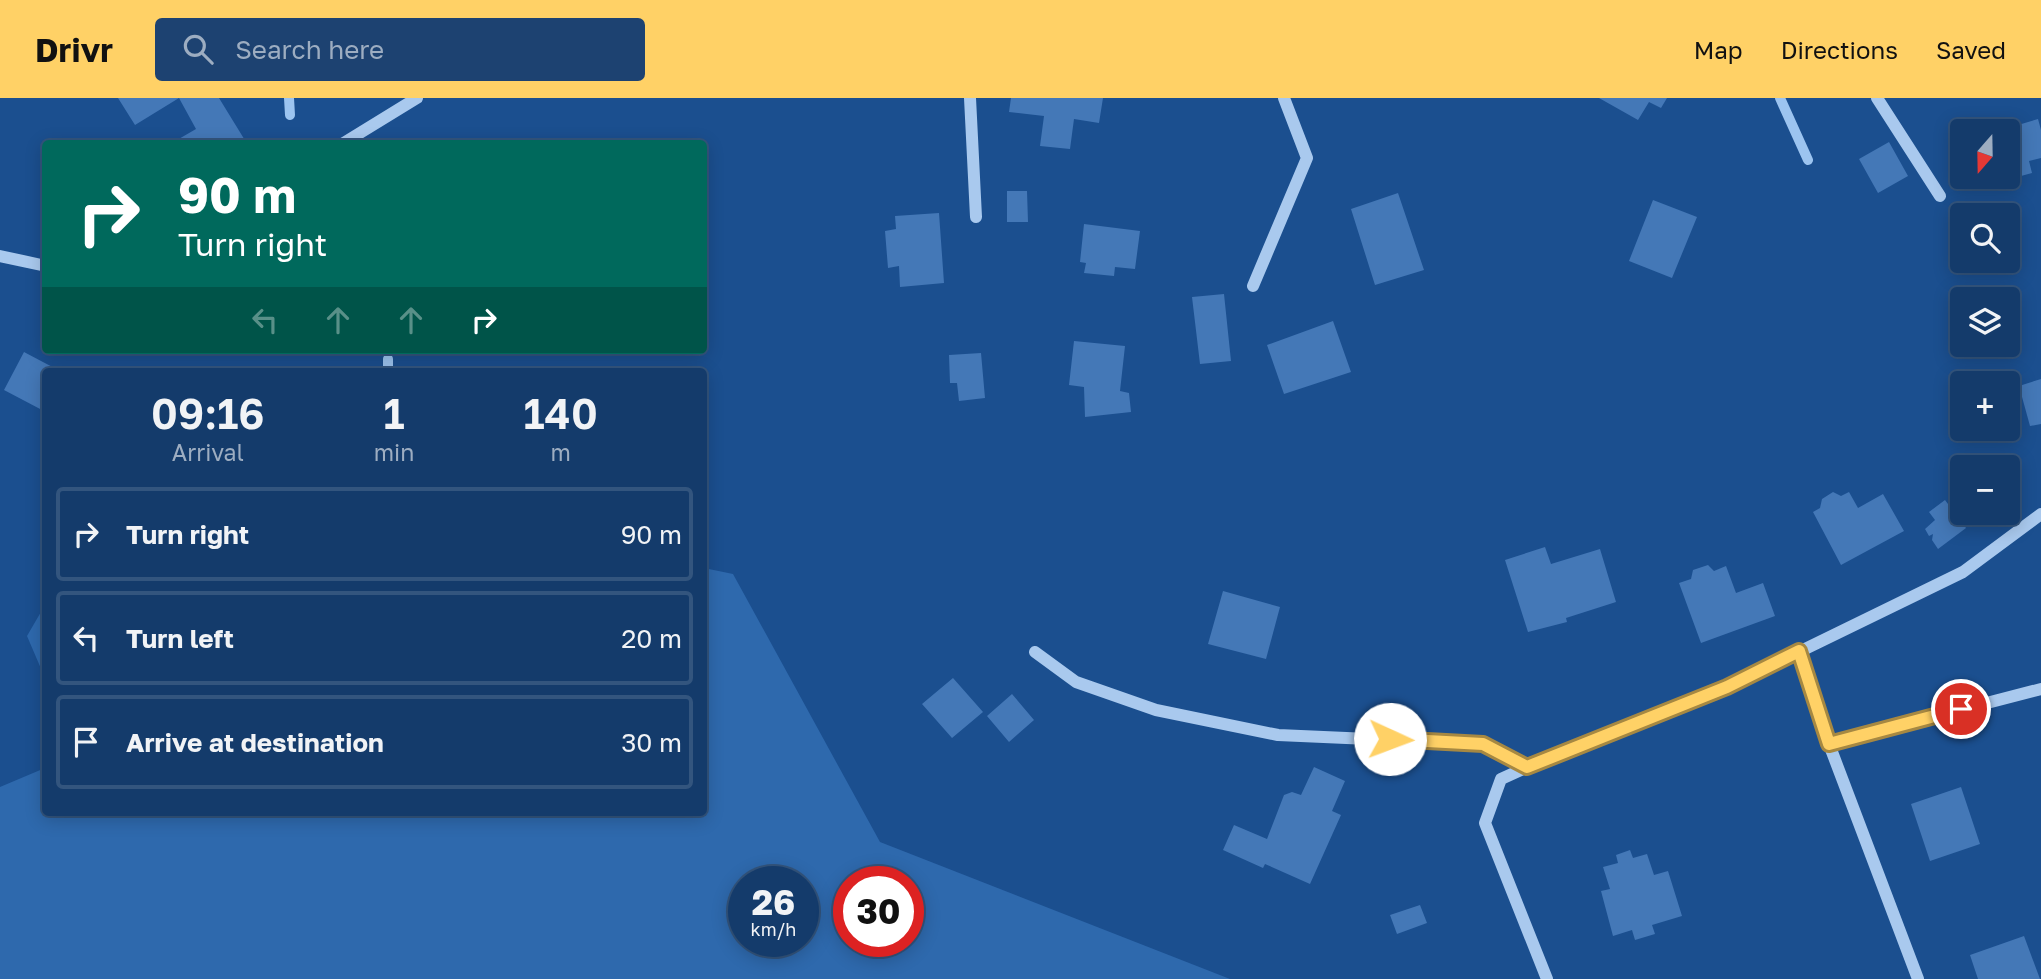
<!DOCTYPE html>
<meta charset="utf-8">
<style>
body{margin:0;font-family:"Golos Text",sans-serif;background:#1d4271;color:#f1f3f6;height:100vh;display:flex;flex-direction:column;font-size:26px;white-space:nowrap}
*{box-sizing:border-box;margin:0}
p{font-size:23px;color:#9dadc1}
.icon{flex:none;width:38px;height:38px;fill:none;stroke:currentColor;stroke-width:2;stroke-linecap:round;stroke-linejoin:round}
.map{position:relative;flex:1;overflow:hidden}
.details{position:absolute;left:42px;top:270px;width:665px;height:448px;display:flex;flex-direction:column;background:#143b6b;border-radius:7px;box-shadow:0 4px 18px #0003,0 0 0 2px #33557e}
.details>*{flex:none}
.banner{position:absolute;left:42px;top:42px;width:665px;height:214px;border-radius:7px;box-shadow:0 4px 18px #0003,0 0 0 2px #33557e;background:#00695c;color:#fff;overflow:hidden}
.needle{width:46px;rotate:200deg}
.buttons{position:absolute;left:1950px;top:21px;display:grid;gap:14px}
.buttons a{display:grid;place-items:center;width:70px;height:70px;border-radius:7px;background:#143b6b;box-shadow:0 4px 18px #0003,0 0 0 2px #33557e;font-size:35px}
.speed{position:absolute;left:728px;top:768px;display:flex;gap:14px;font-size:35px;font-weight:700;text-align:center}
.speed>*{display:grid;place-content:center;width:91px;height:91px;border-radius:50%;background:#143b6b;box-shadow:0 4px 18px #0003,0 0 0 2px #33557e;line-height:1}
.speed small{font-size:18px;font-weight:400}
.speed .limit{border:10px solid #d22;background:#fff;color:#111}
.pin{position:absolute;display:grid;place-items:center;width:60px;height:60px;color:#fff;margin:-30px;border:4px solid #fff;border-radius:50%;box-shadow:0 2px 7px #0007}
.me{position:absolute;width:77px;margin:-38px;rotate:92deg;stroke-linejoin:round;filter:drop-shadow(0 0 5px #0008)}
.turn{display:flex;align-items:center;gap:24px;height:147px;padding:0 21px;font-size:32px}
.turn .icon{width:91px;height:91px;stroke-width:2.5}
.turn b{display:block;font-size:49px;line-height:60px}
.lanes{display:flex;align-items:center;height:66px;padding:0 21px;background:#0003;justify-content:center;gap:35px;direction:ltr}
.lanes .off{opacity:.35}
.eta{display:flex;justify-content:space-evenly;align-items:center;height:119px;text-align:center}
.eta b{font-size:42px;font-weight:600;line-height:49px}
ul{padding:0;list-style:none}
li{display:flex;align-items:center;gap:21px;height:94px;margin:0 14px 10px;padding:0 7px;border:4px solid #33557e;border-radius:7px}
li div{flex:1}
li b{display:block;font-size:26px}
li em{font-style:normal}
header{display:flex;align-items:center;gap:42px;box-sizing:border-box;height:98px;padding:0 35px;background:#ffd166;color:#111}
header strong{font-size:33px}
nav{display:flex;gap:38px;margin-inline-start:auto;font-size:24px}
.search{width:490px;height:63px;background:#1d4271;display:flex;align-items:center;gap:18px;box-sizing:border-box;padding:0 24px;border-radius:7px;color:#9dadc1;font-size:26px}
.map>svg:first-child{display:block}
</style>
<header>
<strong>Drivr</strong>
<div class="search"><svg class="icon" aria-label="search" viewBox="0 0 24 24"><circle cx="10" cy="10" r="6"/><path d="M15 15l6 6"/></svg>Search here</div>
<nav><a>Map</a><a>Directions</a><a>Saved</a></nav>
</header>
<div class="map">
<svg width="2041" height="881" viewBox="0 0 2041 881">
<rect width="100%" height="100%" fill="#1b4f8f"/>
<path fill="#2e69ad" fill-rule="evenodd" d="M704,470l29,6 147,268 350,137h-1230v-192l45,-19 1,44h658zM744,784h59v60h-59zM849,784h59v60h-59z
M45,507v73l-18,-42z"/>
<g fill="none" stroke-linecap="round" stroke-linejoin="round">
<path stroke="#9cc4f0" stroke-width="10" d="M289,0l1,17
M1780,0l28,62
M388,261v12"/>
</g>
<path fill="#4478b7" d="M118,0h101l27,44 -67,2 -2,-4 19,-11 -17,-31 -44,27z
M1011,0h92l-4,25 -25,-4 -4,30 -30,-3 4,-30 -35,-4z
M1599,0h68l-6,10 -12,-6 -11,18z
M2038,21l3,11v28l-12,3 3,12 -44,12 -2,-8h21v-46h-9z
M1889,44l19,34 -30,17 -19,-34z
M1007,93h20l1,31h-21z
M1398,95l26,77 -49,15 -24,-76z
M1653,102l44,17 -25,61 -43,-17z
M939,115l5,70 -44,4 -1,-21 -11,2 -3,-37 11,-2 -1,-13z
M1084,126l56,7 -5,38 -20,-2 -1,9 -30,-3 2,-10 -6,-1z
M1224,196l7,67 -31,3 -8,-67z
M1333,223l18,51 -67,22 -17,-49z
M1074,243l51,5 -5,45 9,2 2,19 -46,5 -1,-30 -15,-2z
M24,254l36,19h-14v32l-4,7 -38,-20z
M981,255l4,45 -26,3 -2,-18h-7l-1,-28z
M2041,281v45l-11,2 -11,-40z
M1833,394l8,4 8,-4 9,16 25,-14 21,37 -63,34 -28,-53 7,-4 2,-9z
M1945,402l21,28 -28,21 -6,-9 1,-6 -4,2 -4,-7 10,-9 -6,-8z
M1545,449l6,17 49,-15 16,53 -50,16 1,4 -39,10 -23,-72z
M1708,467l6,6 12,-5 10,27 27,-10 12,33 -74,27 -22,-60 12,-4 2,-9z
M1223,493l57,16 -14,52 -58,-15z
M953,580l30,34 -31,26 -30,-34z
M1012,596l22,26 -25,22 -22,-26z
M1314,669l31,14 -13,30 9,4 -31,69 -45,-20 -2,4 -40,-18 11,-25 33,14 17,-44 8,-3 9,3z
M1961,689l19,57 -50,17 -19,-57z
M1630,752l3,8 14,-4 7,21 14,-4 14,45 -30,9 3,9 -20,6 -3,-10 -19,6 -12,-45 9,-2 -7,-22 15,-4 -2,-8z
M1420,807l7,18 -30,11 -7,-19z
M2024,838l16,43h-62l-8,-24z"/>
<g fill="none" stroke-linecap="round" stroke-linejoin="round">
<path stroke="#a9c9ee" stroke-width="12" d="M970,0l6,119
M1877,0l63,98
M342,46l75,-46
M0,158l46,10
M1253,188l54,-128 -23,-60
M1799,553l30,93 89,235
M1035,554l41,30 80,28 122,25 205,9 44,23
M1829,646l212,-55
M1547,881l-62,-156 16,-44 57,-26 169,-66 236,-115 78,-58"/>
</g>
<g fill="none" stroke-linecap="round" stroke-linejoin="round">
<g stroke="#a68842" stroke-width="18">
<path id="route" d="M1390,641l93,5 44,23 200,-80 72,-36 30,93 132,-35"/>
</g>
<use href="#route" stroke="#ffd166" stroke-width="12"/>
</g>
</svg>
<div class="buttons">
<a><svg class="needle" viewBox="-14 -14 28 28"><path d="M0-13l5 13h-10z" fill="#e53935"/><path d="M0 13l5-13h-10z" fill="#9dadc1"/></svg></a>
<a><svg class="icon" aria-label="search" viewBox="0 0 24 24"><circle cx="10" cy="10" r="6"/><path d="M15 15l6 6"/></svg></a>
<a><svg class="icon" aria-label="layers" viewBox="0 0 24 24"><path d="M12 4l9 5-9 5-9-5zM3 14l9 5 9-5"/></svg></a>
<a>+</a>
<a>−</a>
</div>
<div class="speed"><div>26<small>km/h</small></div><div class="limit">30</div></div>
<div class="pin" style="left:1961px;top:611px;background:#d93025"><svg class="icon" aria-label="arrive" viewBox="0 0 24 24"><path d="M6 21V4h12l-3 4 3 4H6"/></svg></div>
<svg class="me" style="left:1390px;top:641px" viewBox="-20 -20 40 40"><circle r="19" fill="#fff"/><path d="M0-13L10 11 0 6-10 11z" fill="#ffd166"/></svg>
<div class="banner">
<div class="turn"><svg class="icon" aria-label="right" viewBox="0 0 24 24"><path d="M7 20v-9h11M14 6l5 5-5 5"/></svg><div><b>90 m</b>Turn right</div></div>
<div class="lanes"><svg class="icon off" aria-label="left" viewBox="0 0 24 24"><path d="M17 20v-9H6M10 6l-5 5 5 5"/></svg><svg class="icon off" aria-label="ahead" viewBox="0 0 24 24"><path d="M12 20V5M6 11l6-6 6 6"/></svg><svg class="icon off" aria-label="ahead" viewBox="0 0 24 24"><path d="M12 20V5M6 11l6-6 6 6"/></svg><svg class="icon" aria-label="right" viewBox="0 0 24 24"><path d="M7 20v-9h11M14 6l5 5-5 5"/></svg></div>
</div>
<section class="details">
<div class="eta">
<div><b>09:16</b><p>Arrival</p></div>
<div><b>1</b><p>min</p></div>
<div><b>140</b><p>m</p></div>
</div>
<ul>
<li><svg class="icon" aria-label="right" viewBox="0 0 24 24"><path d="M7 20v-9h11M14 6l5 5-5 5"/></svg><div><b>Turn right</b></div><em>90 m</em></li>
<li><svg class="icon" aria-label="left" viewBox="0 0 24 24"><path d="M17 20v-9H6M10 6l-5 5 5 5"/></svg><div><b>Turn left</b></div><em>20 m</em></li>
<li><svg class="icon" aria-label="arrive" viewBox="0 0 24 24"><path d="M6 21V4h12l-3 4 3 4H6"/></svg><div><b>Arrive at destination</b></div><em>30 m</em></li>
</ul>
</section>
</div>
